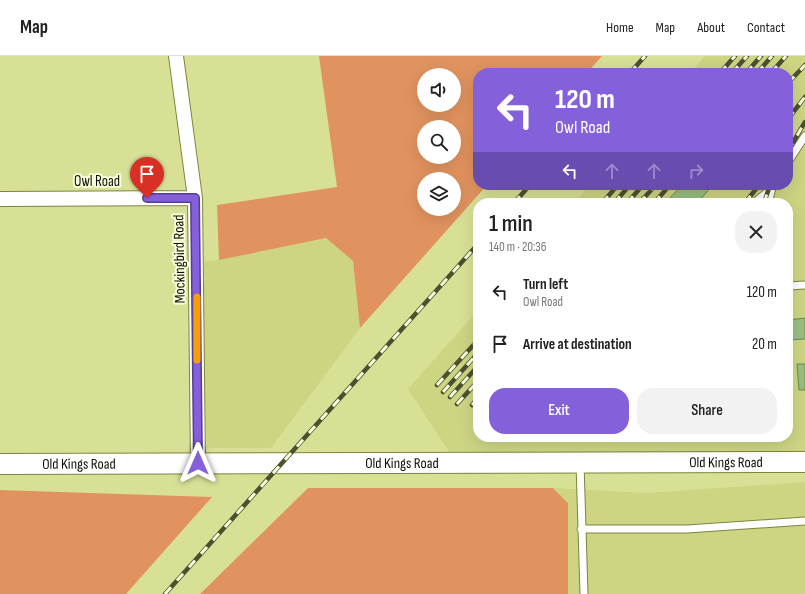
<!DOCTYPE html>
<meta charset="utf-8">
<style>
body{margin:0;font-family:"Sofia Sans Condensed",sans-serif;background:#f2f2f2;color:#222;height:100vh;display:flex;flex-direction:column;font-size:15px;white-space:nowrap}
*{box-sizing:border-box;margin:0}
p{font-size:13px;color:#767676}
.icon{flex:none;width:22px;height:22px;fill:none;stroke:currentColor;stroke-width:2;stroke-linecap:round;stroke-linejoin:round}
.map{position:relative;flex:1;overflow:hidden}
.sheet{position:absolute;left:473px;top:142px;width:320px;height:244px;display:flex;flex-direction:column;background:#fff;border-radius:16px;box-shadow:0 4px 16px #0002}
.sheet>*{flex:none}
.top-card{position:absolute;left:473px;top:12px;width:320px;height:122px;border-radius:16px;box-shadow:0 4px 16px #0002;background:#8460db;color:#fff;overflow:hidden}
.controls{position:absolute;left:417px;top:12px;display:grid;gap:8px}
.controls a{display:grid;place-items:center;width:44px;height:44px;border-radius:50%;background:#fff;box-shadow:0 4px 16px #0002;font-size:20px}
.pin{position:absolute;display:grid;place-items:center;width:34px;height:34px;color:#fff;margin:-41px -17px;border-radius:50% 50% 50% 0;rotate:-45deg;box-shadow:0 0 4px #0007}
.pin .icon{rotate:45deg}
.me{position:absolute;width:44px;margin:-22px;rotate:0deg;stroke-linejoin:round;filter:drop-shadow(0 0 3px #0008)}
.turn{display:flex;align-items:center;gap:14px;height:84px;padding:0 16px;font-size:18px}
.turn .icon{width:52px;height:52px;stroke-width:2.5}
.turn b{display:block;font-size:28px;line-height:34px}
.lanes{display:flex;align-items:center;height:38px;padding:0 16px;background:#0003;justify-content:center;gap:20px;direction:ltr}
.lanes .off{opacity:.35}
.round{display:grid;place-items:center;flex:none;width:42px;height:42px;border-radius:16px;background:#f2f2f2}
.overview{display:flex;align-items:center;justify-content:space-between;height:68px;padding:0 16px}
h1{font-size:24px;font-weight:600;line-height:30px}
.cta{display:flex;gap:8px;margin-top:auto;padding:8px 16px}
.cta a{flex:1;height:46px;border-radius:16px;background:#8460db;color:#fff;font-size:16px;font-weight:600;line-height:46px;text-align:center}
.cta a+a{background:#f2f2f2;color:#222}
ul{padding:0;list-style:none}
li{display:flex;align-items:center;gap:12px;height:52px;padding:0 16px}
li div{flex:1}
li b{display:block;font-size:15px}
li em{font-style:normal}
header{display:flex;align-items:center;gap:24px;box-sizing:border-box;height:56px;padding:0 20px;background:#fff;border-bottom:1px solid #e0e0e0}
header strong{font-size:19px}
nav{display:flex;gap:22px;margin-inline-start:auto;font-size:14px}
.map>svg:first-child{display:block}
</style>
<header>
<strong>Map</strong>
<nav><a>Home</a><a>Map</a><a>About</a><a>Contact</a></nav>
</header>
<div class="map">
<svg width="805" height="538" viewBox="0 0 805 538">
<rect width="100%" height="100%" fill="#d8e096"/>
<path fill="#cdd583" d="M705,0h100v398l-353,2 -44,-67 70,-79v127h310v-234h-214l16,-18h198v-112h-98z
M326,182l27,23 7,67 -89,120h-64l-3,-61v-126l15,-1z
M805,426v112h-237v-91l-15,-15 95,5z"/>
<path fill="#e1935f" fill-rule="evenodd" d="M319,0h283l-15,17h-109v112h9l-127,143 -7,-67 -27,-23 -107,22 -2,-55 120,-18zM424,19h30v30h-30zM424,71h30v30h-30zM424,123h30v30h-30z
M308,432h245l15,15v91h-368z
M0,434l211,7h1l-86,97h-126z"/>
<path fill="#99bf80" stroke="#688c4f" d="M682,129h31l-16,18h-32z
M805,262v21l-17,1v-20z
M797,308h8v26h-6z"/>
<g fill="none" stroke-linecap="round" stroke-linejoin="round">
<g stroke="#7e843c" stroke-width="9">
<path id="lane" d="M788,106l17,-26
M754,147l17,-14
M768,147l4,-15
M788,230l17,-1
M580,407l4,131
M581,473h106l118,-8"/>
</g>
<g stroke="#7e843c" stroke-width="16">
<path id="street" d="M176,0l19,142 3,265
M0,143l195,-1"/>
</g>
<g stroke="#7e843c" stroke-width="22">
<g id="secondary">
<path id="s1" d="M0,408l805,-2"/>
</g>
</g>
<use href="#lane" stroke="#fff" stroke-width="7"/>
<use href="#street" stroke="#fff" stroke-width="14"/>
<use href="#secondary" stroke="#fff" stroke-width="20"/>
<g stroke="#4d502f" stroke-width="4.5">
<path id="rail" d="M630,17l15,-17
M720,17l15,-17
M732,17l15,-17
M746,17l15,-17
M757,17l15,-17
M771,17l15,-17
M788,27l17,-18
M788,63l17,-22
M788,95l17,-29
M514,147l16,-18
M602,147l16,-18
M614,147l16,-18
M627,147l16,-18
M639,147l17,-18
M654,147l16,-18
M745,147l14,-18
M764,147l6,-18
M437,329l41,-45
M443,336l35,-39
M450,341l28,-31
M457,348l21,-23
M472,349l6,-7
M165,538l313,-350"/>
</g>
<use href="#rail" stroke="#f9feda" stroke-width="3" stroke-dasharray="9" stroke-linecap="butt"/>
</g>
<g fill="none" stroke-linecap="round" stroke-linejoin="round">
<g stroke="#563e8e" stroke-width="10">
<path id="route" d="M147,142h48l3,265"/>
</g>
<use href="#route" stroke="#8460db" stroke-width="7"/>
<path stroke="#f59e0b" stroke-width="7" d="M197,241v63"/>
</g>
<g text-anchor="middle" stroke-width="4" stroke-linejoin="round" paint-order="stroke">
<g font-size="15" fill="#0e0f00" stroke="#f9feda">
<text x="97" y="130">Owl Road</text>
<text transform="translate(179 203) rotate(-91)" y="5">Mockingbird Road</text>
<text dy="5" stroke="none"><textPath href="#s1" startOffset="726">Old Kings Road</textPath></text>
<text dy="5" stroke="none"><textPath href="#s1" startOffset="79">Old Kings Road</textPath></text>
<text dy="5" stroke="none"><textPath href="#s1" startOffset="402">Old Kings Road</textPath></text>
</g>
</g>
</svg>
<div class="controls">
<a><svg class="icon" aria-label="sound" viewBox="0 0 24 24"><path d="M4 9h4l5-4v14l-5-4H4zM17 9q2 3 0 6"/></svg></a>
<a><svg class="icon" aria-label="search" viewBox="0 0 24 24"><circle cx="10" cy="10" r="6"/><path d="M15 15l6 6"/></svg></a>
<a><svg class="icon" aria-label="layers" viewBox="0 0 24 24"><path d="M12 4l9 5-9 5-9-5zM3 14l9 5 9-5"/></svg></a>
</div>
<div class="pin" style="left:147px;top:142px;background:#d93025"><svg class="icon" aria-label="arrive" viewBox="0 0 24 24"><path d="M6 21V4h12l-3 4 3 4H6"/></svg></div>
<svg class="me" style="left:198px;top:407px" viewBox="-20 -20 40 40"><path d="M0-17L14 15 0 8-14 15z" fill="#8460db" stroke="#fff" stroke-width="4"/></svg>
<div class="top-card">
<div class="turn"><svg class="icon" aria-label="left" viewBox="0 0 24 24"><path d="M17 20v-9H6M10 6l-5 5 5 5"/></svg><div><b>120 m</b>Owl Road</div></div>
<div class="lanes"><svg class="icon" aria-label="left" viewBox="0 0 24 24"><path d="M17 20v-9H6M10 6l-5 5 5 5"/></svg><svg class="icon off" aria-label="ahead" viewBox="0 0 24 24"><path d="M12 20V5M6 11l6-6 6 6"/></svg><svg class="icon off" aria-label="ahead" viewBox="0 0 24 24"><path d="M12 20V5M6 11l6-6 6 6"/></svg><svg class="icon off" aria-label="right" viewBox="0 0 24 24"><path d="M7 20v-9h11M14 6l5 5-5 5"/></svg></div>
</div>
<section class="sheet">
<div class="overview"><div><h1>1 min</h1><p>140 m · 20:36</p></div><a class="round"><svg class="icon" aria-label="close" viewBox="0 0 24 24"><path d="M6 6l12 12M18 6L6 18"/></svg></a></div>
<ul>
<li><svg class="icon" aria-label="left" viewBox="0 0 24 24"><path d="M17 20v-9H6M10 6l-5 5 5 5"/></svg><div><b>Turn left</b><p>Owl Road</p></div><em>120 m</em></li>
<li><svg class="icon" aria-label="arrive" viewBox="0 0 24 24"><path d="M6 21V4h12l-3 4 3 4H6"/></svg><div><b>Arrive at destination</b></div><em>20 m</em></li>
</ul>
<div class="cta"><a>Exit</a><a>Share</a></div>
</section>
</div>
